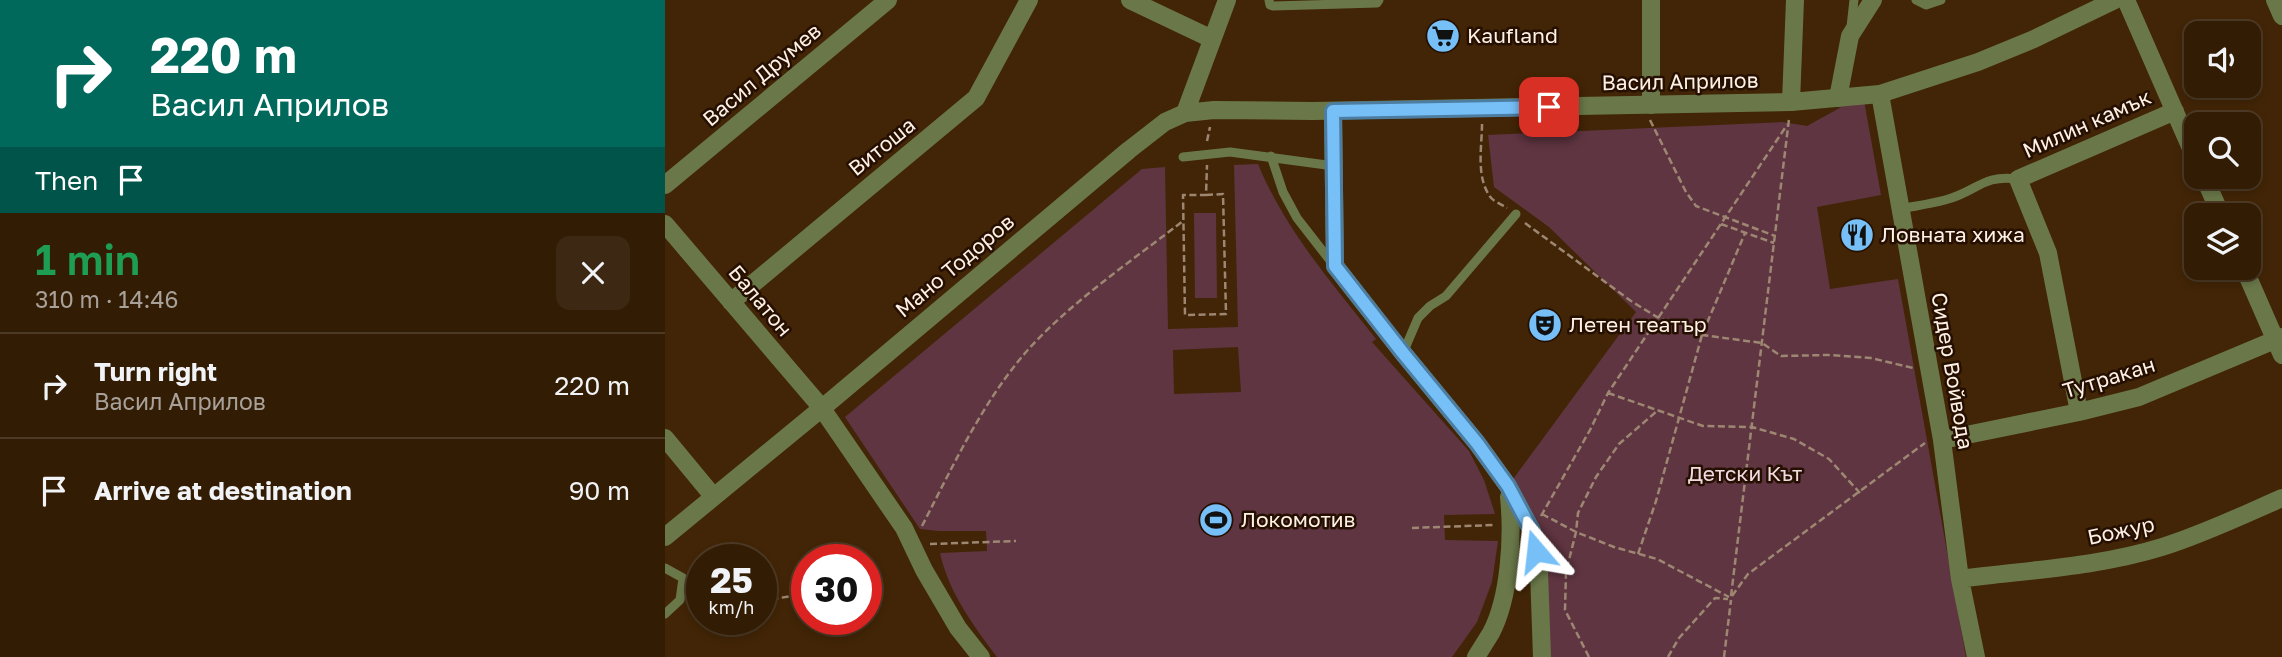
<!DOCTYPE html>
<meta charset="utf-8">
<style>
body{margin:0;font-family:"Golos Text",sans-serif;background:#3d2913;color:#f1f3f6;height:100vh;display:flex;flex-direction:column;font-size:26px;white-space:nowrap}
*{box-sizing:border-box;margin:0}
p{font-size:23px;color:#a8a19a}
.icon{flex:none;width:38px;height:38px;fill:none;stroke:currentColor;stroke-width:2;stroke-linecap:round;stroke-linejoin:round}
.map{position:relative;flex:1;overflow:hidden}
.details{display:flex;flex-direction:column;background:#321c04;width:665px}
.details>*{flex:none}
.guide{background:#00695c;color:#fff;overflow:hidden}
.fabs{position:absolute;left:1519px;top:21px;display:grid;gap:14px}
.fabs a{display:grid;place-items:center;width:77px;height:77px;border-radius:14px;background:#321c04;box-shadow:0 4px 10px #0003,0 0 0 2px #4d3a26;font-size:35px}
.speed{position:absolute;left:21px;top:544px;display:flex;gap:14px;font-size:35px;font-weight:700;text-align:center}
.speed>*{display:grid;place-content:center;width:91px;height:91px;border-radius:50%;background:#321c04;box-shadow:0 4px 10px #0003,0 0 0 2px #4d3a26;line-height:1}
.speed small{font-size:18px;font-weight:400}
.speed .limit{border:10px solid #d22;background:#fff;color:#111}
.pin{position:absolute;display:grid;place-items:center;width:60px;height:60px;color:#fff;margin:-30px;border-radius:14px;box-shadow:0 4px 10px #0006}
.me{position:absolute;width:77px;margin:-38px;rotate:343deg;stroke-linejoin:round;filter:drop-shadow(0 0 5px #0008)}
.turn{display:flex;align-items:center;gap:24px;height:147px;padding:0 35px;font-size:32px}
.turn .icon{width:91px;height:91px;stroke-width:2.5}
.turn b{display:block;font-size:49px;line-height:60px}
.then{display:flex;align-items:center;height:66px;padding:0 35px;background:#0003;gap:14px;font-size:26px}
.round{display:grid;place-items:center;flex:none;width:74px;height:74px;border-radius:14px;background:#3d2913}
.head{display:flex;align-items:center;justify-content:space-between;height:119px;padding:0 35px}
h1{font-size:42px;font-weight:600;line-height:52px;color:#1e9e55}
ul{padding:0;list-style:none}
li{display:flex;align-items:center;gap:21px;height:105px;padding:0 35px;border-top:2px solid #4d3a26}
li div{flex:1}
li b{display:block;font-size:26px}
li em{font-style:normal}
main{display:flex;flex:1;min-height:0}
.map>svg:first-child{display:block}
</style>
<main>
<section class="details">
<div class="guide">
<div class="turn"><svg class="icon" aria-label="right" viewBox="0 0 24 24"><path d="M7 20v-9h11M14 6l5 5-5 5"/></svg><div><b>220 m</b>Васил Априлов</div></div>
<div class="then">Then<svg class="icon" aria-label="arrive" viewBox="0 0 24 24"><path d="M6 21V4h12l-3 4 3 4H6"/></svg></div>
</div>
<div class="head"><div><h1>1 min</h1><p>310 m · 14:46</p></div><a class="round"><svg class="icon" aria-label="close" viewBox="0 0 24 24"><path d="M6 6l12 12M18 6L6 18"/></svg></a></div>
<ul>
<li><svg class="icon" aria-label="right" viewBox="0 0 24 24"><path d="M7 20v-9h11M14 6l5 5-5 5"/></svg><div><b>Turn right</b><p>Васил Априлов</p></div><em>220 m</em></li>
<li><svg class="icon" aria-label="arrive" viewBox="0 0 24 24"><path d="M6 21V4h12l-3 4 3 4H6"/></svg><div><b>Arrive at destination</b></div><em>90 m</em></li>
</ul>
</section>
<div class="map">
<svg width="1617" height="657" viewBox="0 0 1617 657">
<rect width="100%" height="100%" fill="#422506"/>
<path fill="#5f3541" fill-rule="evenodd" d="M1198,95l18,100 -64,12 13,82 68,-10 68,378h-424l-3,-86 -31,-85 128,-174 -87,-85 -55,-40 -6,-52 295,-13 24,4z
M593,164c27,66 74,119 118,175l-4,3 97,109 15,29 11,34 -51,1 1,25 53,1 -6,41 -15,40 -25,35h-455c-24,-32 -48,-64 -57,-104l47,-2 -1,-20h-47l-19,-2 -75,-112 297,-248 23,-2 3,162 70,-2 -4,-162zM573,347l3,45 -67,2 -1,-44z
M529,213h22l1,85h-22z"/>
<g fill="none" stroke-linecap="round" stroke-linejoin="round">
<path stroke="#9d8772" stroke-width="2.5" stroke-dasharray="7 3.5" stroke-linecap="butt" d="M985,120l36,72 10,14 79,30
M817,124c0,22 -6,51 7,71 3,6 12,9 18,13
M542,141l3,-14
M541,195l17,-1 3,120 -41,1 -2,-120h23l1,-30
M860,223l106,78 26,16 45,18 60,8 19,13 47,-1 43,3 42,10
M1056,224l53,19
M943,393l95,33 49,1 42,12 35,20 31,34
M877,514l34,18 38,15 43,12 72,38
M876,516l49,-86 18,-37 179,-268
M257,526c33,-64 65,-134 115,-186 44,-45 97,-81 146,-119
M747,528l81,-3
M265,544l86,-3
M973,554l18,-53 46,-166 43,-102
M28,584l9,6
M1066,596l58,-477
M1067,596l16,-22 177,-131
M96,601l37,-6
M924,657l-24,-47 1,-38 10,-40 2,-19 18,-36 23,-33 38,-33
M1003,657l11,-19 36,-40 13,1
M1059,657l7,-57"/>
<path stroke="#6a7849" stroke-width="9" d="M604,0l1,5 3,1 104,-3 2,-3
M1251,0l10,5 15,-5
M1186,27l3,-27
M606,156l12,36 14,26 35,45
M518,157l47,-5 104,14
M1235,209c15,-3 30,-5 45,-9 32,-8 37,-26 73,-21
M738,353l15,-35 12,-12 16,-10 70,-82
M0,568l18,10 -3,22 -15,14"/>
<path stroke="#6a7849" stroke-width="18" d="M986,0v105
M1461,0l70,160
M1610,0l7,16
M1215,94l62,346 18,139 16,78
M1173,98l12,-62 23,-36
M1126,102l4,-102
M668,111l2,155 68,87 74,90 31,43 24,45 7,40 3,86
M1539,177l17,38
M0,185l223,-185
M0,224l156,183 83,121 20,42 34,58 23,29
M1579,268l38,87
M66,302l245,-204 53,-98
M1414,412l-31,-159 -30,-74 157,-68
M0,438l48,58
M1277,440l137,-28 60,-15 143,-60
M1295,579c67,-9 138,-12 202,-32 42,-13 81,-32 120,-49
M811,657c5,-8 10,-16 15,-24 19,-36 22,-97 18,-136"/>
<path stroke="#6a7849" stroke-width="18" d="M465,0l82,39
M520,113l42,-113
M0,537l168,-138 296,-249 36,-28 20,-9 29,-3 99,1 478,-9 89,-8 98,-32 56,-23 81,-39"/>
</g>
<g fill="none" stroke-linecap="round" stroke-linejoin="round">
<g stroke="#4d7da1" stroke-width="18">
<path id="route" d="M871,551l-4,-20 -24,-45 -31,-43 -74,-90 -68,-87 -2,-155 216,-4"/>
</g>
<use href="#route" stroke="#76c0f7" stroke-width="12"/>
</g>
<defs>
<g id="supermarket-disc" transform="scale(1.75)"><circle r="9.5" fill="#76c0f7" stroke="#250f00"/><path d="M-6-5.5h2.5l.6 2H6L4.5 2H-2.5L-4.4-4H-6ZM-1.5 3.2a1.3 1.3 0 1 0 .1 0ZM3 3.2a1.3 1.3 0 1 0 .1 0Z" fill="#111"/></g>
<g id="restaurant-disc" transform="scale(1.75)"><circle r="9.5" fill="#76c0f7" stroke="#250f00"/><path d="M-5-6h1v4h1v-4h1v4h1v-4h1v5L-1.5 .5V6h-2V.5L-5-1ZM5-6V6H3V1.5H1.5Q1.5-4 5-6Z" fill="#111"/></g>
<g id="theatre-disc" transform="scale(1.75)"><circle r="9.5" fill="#76c0f7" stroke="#250f00"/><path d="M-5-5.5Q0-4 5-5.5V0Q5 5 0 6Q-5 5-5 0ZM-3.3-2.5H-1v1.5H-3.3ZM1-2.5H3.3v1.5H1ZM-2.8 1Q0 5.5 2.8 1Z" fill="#111"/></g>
<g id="stadium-disc" transform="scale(1.75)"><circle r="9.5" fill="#76c0f7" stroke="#250f00"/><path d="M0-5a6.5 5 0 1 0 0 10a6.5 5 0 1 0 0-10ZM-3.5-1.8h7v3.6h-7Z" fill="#111"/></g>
</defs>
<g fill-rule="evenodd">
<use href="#supermarket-disc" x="778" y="36"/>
<use href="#restaurant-disc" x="1192" y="235"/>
<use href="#theatre-disc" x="880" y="325"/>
<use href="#stadium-disc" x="551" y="520"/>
</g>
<g text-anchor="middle" stroke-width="5" stroke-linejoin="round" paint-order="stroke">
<g font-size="21" fill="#fef0e5" stroke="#250f00" text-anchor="start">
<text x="802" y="43">Kaufland</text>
<text x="1216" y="242">Ловната хижа</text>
<text x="904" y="332">Летен театър</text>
<text x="576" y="527">Локомотив</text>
</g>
<g font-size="21" fill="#fef0e5" stroke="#250f00">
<text transform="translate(97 75) rotate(-40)" y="7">Васил Друмев</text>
<text transform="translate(1015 82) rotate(-1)" y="7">Васил Априлов</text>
<text transform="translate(1422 124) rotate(-24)" y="7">Милин камък</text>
<text transform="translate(217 147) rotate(-39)" y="7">Витоша</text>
<text transform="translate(290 266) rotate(-40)" y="7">Мано Тодоров</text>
<text transform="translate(95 301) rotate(50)" y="7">Балатон</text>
<text transform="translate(1287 371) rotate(80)" y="7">Сидер Войвода</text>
<text transform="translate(1444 378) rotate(-17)" y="7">Тутракан</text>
<text transform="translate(1456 531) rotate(-12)" y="7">Божур</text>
</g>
<g font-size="21" fill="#f1dbe0" stroke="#250f00">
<text x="1080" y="481">Детски Кът</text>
</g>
</g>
</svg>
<div class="fabs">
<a><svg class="icon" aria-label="sound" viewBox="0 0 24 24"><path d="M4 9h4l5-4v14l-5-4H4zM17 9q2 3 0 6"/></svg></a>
<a><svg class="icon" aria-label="search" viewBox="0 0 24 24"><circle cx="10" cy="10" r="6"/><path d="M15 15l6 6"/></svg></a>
<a><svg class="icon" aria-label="layers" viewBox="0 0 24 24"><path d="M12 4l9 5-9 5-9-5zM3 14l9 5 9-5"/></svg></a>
</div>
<div class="speed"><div>25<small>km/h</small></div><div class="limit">30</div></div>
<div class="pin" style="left:884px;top:107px;background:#d93025"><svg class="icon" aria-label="arrive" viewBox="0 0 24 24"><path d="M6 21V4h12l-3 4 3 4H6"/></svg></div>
<svg class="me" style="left:871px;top:551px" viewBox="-20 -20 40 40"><path d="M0-17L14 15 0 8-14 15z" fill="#76c0f7" stroke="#fff" stroke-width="4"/></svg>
</div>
</main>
